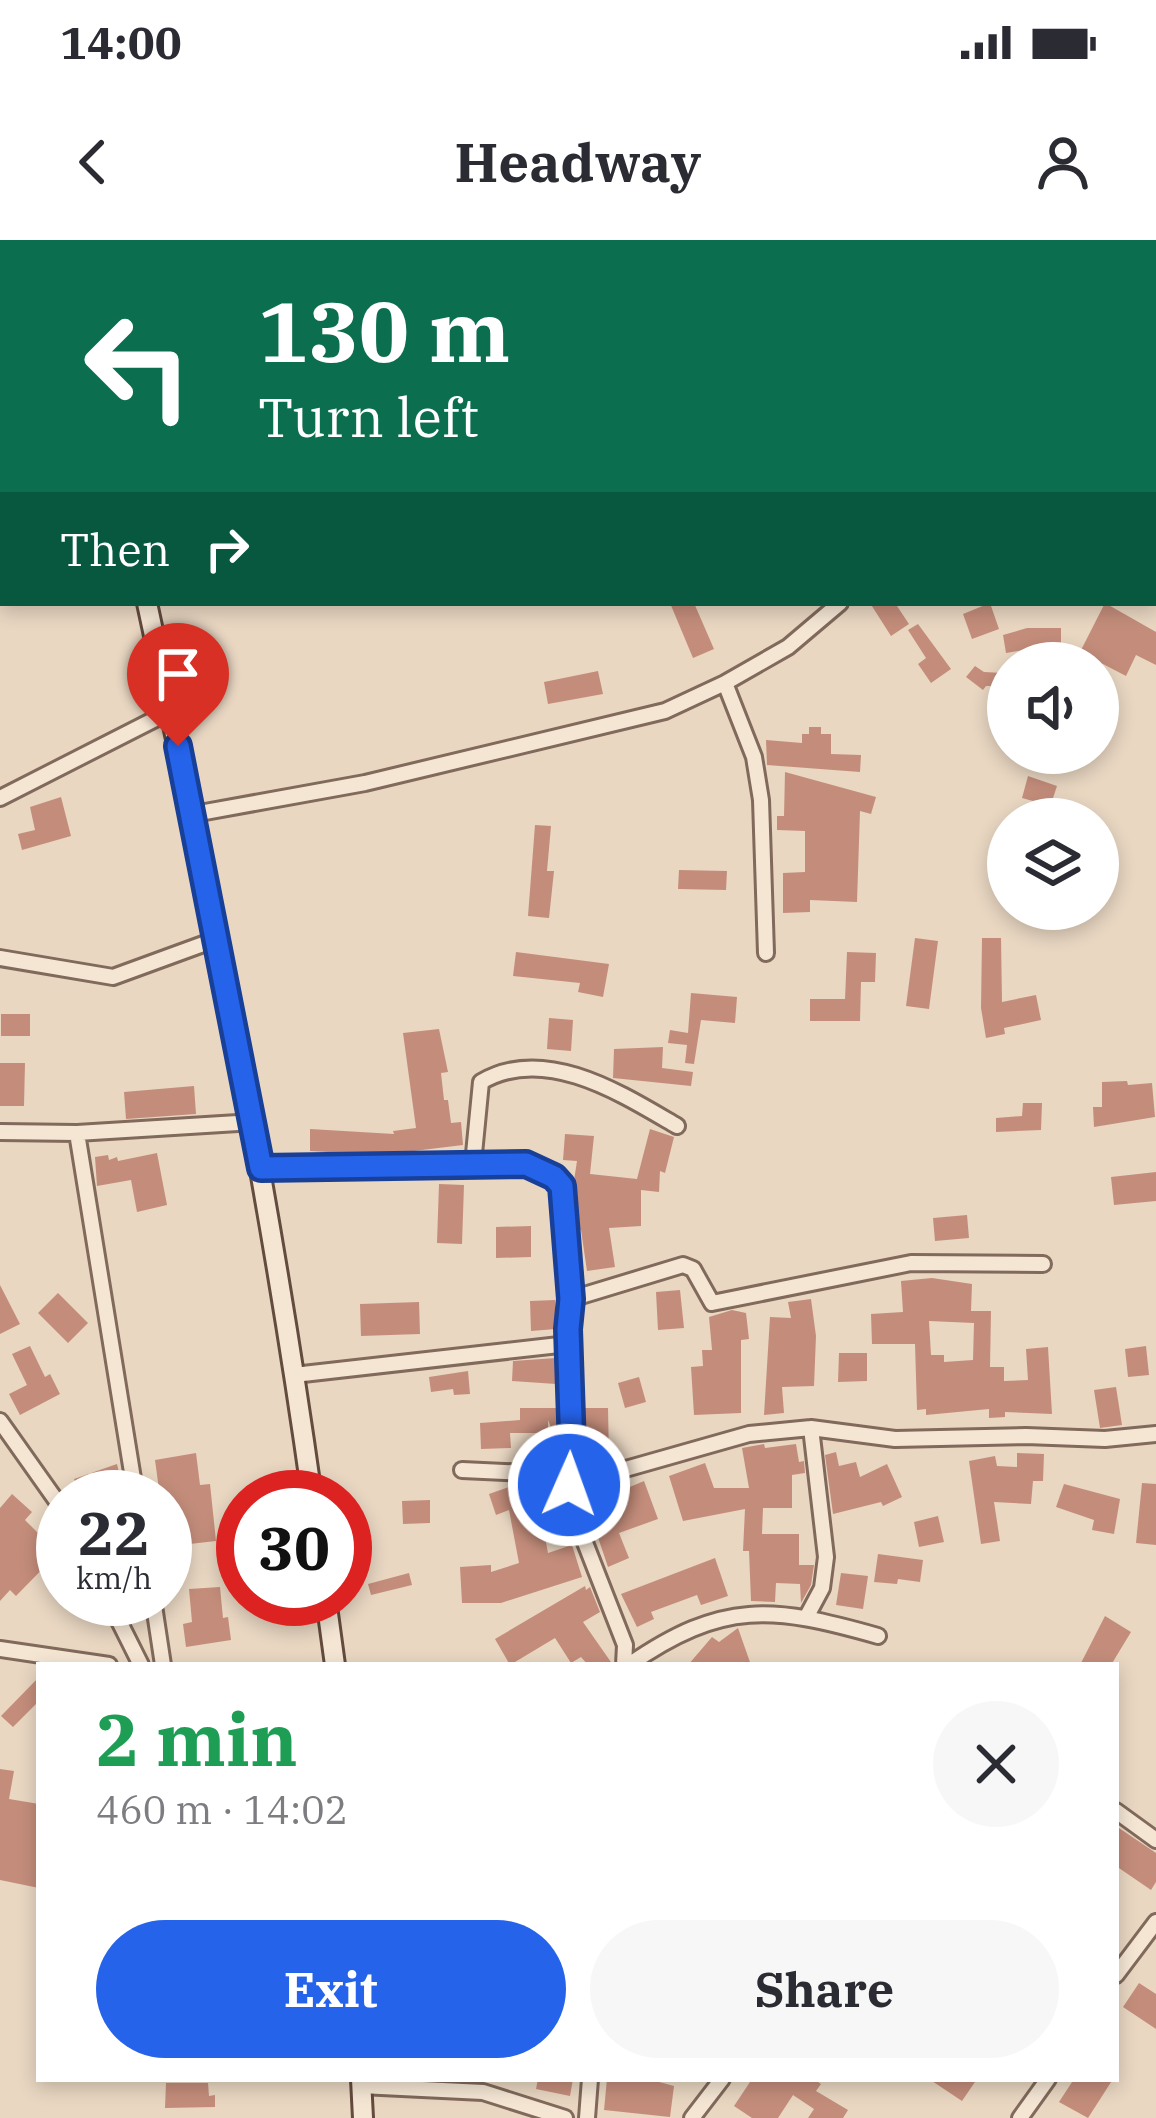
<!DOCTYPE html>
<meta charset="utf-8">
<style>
body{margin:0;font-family:"IBM Plex Serif",serif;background:#f7f7f7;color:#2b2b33;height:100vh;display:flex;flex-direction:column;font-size:45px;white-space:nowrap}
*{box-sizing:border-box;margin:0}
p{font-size:39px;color:#7c7c81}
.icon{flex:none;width:66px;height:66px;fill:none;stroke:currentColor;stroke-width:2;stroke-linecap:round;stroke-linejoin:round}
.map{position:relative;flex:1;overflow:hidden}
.panel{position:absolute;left:36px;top:1422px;width:1083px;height:420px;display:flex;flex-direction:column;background:#fff;border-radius:0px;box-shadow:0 6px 18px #0003}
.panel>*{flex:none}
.guide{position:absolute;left:0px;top:0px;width:1158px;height:366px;box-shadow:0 6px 18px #0003;background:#0b6e4f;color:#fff;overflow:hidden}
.controls{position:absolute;left:987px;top:402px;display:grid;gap:24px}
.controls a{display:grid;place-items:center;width:132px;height:132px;border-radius:50%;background:#fff;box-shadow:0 6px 18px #0003;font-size:60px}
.speed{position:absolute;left:36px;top:1230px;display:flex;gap:24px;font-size:60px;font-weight:700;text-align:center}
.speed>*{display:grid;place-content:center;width:156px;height:156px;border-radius:50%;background:#fff;box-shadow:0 6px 18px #0003;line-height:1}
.speed small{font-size:30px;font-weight:400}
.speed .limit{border:18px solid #d22;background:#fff;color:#111}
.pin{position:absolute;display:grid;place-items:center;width:102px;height:102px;color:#fff;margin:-123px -51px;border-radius:50% 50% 50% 0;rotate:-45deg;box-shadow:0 0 12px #0007}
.pin .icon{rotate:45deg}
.me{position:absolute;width:132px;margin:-66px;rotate:2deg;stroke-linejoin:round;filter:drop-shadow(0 0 9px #0008)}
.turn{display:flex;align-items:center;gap:42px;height:252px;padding:0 60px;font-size:54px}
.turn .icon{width:156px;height:156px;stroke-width:2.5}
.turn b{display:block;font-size:84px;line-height:102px}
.then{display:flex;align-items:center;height:114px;padding:0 60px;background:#0003;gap:24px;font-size:45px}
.round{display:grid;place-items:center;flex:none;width:126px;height:126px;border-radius:63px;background:#f7f7f7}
.headline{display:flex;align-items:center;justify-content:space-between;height:204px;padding:0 60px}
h1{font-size:72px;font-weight:700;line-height:90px;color:#1e9e55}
.action{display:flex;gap:24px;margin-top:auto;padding:24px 60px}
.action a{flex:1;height:138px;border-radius:72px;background:#2563eb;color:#fff;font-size:48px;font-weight:700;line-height:138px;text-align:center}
.action a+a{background:#f7f7f7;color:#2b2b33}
.status{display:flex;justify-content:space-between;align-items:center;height:84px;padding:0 60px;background:#fff;direction:ltr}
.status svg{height:33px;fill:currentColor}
header{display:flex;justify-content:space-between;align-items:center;height:156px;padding:0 60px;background:#fff;font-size:54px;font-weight:700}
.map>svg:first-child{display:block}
</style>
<div class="status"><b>14:00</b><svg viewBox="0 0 49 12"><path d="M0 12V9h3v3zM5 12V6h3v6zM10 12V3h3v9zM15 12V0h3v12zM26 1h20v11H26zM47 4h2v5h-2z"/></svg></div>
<header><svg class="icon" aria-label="back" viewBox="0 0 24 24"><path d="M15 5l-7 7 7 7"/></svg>Headway<svg class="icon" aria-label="person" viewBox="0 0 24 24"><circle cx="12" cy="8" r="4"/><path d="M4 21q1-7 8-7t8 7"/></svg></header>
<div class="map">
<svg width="1156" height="1878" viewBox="0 0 1156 1878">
<rect width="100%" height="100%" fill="#e9d7c2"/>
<path fill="#c48d7b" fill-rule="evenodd" d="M670,363h24l20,46 -21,9z
M870,363h25l14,21 -18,12z
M990,363l9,26 -27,10 -9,-25z
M1105,363l51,29v33l-20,-10 -10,21 -46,-24z
M918,384l33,45 -20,14 -13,-19 8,-6 -18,-28z
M1027,388h34v35h-27l2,-15 -30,5 -3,-18z
M975,426l9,6 19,1 -1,13h-16l-3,4 -17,-13z
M598,431l5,23 -55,10 -4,-22z
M809,487h12v7h10v20l30,1 -1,17 -93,-7 -1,-25 36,3v-9h7z
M785,532l91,25 -5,17 -11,-3 -3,91 -47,-2v12l-27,1v-40l22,-1v-41l-28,-1v-14h7z
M1028,536l29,10 -11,33h-23l10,-18 -11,-3z
M61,557l10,39 -49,14 -4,-16 17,-4 -5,-23z
M535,585l16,1 -4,45h7l-5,47 -21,-2z
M679,630l48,1 -1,19 -48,-1z
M915,698l23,3 -9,68 -23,-3z
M982,698h19l1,64 34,-7 5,25 -37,8 1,6 -19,4 -5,-30z
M516,712l93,12 -6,33 -25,-5 2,-9 -67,-7z
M847,712l29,1 -1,29h-14l-1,39h-50v-22h35z
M691,753l46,4 -2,26 -34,-3 -7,44 -9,-1 2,-18 -19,-2 2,-13 18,3z
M1,774h29v22h-29z
M549,778l24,2 -2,31 -24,-2z
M439,789l9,43 -7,1 3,27h4l3,23 10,-1 2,23 -82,10 -71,-4v-22l84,5 -1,-3 23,-3 -13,-95z
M663,807l-1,21 31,4 -2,14 -78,-8 1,-29z
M0,823h25l-1,43h-24z
M1127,841l1,4 24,-2 3,34 -61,10 -1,-20h9v-25z
M194,846l2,28 -70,5 -2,-27z
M1023,863h19l-1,27 -45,2v-14l26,-2z
M650,889l24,8 -9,36 -5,-2 -1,21 -18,-2v36l-32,2 6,39 -28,4 -6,-41h-4l-4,-43 4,-26 -14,-1 2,-26 29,2 -4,38 47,5z
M157,913l10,52 -30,7 -6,-32 -34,6 -2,-29 13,-2 1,5 8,-3 1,4z
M1156,932v29l-42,4 -3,-28z
M439,944l25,1 -2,59 -25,-1z
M967,975l2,23 -34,3 -2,-23z
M531,986v31l-35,1v-31z
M932,1038l40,6 -1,27h20l-1,56h14v14l24,-1 -2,-31 22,-2 4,67 -47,-2v5l-16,1v-9l-63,6v-6l-9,1 -2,-66h-43l-1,-30 32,-2 -2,-31zM929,1081l45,2 -1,37 -29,2v-7h-13z
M0,1045l20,39 -20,10z
M680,1050l4,38 -26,2 -2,-38z
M58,1053l30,30 -20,20 -30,-30z
M811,1059l5,37 -2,50 -32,1 2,26 -20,2 6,-98 21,1 -3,-16z
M555,1060l1,29 -25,2 -1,-30z
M419,1062l1,32 -59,2 -1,-32z
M732,1070l14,3 3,26 -8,1v73l-47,2 -3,-48 12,-1 -1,-16h10l-3,-33z
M30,1106l15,31 5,-3 10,20 -40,21 -11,-21 18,-9 -15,-31z
M1146,1106l3,29 -21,2 -3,-28z
M839,1113h28v28l-29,1z
M556,1118v26l-44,-3 1,-20z
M468,1131l2,23 -16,1 -1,-6 -22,3 -2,-15z
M639,1137l7,25 -21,6 -7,-25z
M1116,1147l6,38 -22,3 -6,-38z
M520,1168h37v34l-9,-22v13h-38l1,15 -30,1 -1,-26 40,-3z
M583,1168h25l1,50 -24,-3 -1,-19 -4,1z
M764,1204l1,4 31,-4 3,18 5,-1 1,12 -13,2v33h-29l-1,26h37v31h15l-3,20 -10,18 -1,-19 -24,-1 -1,19 -24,-1 -2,-50h-6l2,-42 -62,12 -14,-45 36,-13 9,25h35l-7,-40z
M836,1212l3,14 17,-4 4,15 27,-13 15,33 -19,9 -2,-4 -48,12 -8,-59z
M196,1213l4,32 10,-1 6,57 -44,5 -3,-36h-4v-13h-5l-5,-37z
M1017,1213l27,1 -1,27h-10l-2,23 -37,-2 6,39 -19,3 -12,-83 26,-5 2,10 20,1z
M117,1224l7,29 -43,4 -7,-18z
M644,1241l14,38 -39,14 10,25 -21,9 -25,-74 19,-6 4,10z
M1142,1243l14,1v61l-20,-2z
M1064,1244l56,15 -6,35 -22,-4 2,-10 -38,-13z
M509,1247l2,8 44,-6 2,13 -18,3 9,48 24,-8 10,32 -81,26h-39l-2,-36 31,-2v7l28,-9 -10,-53 -13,5 -7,-21z
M12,1254l20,18 -7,8 33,33 -42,43 -6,-6 -10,11v-93z
M430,1260v23l-27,1 -1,-23z
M938,1276l6,26 -25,5 -5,-25z
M878,1314l45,6 -3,22 -22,-3 -1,5 -23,-2z
M715,1318l13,38 -27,9 -4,-10 -46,17 3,7 -17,8 -16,-33z
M409,1333l3,12 -41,10 -3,-11z
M841,1333l27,3 -5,33 -27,-4z
M585,1346l1,4 4,-3 10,25 -17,10 30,43h-25l-7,-8 -10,6 -16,-25 -45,27 -15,-26z
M220,1347l3,31 5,-1 3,23 -45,7 -3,-23 9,-2 -3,-33z
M1105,1376l26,16 -20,33h-31z
M738,1388l13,37h-63l24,-28 7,5z
M39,1437v24l-26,26 -12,-11z
M0,1529l14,2 -5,28 30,5v84l-39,-8z
M1116,1586l40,27v29l-5,8 -35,-24z
M1139,1743l17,11v35l-33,-22z
M538,1839h35l-3,17 -34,-7z
M607,1839h41l26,7 -4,31 -66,-7z
M752,1839h62l7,5 -5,7 32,19 -5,8h-35l6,-9 -21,-14 -15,23h-26l-18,-12z
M929,1839h48l-15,22z
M1074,1839h39l-25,39 -29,-16z
M166,1843h42l1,13 6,-1v12l-50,1z"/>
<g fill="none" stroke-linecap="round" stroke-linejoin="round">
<g stroke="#81695b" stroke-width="20">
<path id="street" d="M51,3l7,-3
M0,22l3,-1
M1155,303h1
M725,443l29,74 7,43 5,153
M0,558l171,-87
M194,574l171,-31 300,-72 60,-28 63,-36 52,-44
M0,718l113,19 104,-38
M0,892l77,1 177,-11
M77,893l59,364
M473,924l8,-82c64,-38 141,12 196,44
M261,928l264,-4 29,13 8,10 9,112 -4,30 2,156 15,55 41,105 -1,20
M571,1059l112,-34 10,4 19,34 199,-40 132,1
M294,1135l274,-31
M0,1181l63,89
M462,1230l108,5
M569,1245l180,-51 62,-6 84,11 131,-3 79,3 51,-5
M108,1359l33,66
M153,1359l10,66
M807,1376l15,-28 4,-31 -15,-129
M0,1409l109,16
M629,1425c94,-65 143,-59 249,-29
M1116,1571l40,29
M1116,1735l40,-53
M361,1846l122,6 82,26
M587,1878l3,-39
M692,1878l30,-39
M1020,1878l28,-39"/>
</g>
<g stroke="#634b3e" stroke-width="24">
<path id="secondary" d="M0,179l3,2
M147,363c64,297 123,593 165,894
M326,1359l9,66
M361,1839l2,39"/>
</g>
<use href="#street" stroke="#f5e6d4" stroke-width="14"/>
<use href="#secondary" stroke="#f5e6d4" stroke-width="18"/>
</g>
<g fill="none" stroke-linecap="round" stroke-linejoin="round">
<g stroke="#184099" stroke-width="30">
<path id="route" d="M178,506l83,422 265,-4 28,13 8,9 9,113 -3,30 4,119 -3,37"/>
</g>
<use href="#route" stroke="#2563eb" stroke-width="21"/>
</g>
</svg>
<div class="controls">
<a><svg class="icon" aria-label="sound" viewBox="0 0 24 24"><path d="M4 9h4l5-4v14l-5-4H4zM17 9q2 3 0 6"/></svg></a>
<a><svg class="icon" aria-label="layers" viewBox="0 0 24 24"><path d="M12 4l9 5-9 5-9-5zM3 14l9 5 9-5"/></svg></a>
</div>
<div class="speed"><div>22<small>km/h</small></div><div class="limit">30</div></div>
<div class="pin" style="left:178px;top:506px;background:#d93025"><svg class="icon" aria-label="arrive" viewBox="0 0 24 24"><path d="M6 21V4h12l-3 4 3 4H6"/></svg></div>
<svg class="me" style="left:569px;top:1245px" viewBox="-20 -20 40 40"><circle r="17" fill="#2563eb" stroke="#fff" stroke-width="3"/><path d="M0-11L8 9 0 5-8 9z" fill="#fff"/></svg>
<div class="guide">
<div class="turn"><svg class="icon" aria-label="left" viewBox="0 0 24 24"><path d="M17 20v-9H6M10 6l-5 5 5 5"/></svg><div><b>130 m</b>Turn left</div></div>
<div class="then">Then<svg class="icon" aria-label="right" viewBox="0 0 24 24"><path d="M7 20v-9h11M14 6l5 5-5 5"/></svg></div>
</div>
<section class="panel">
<div class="headline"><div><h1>2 min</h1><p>460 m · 14:02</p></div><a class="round"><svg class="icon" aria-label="close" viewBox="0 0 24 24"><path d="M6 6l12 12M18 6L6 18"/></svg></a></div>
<div class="action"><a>Exit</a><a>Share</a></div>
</section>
</div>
